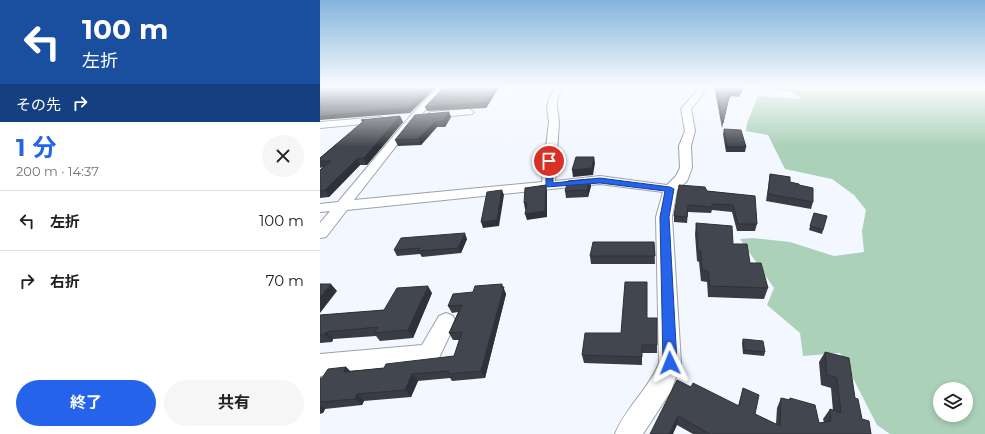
<!DOCTYPE html>
<html lang="ja">
<meta charset="utf-8">
<style>
body{margin:0;font-family:Montserrat,"Noto Sans JP",sans-serif;background:#f6f6f6;color:#202124;height:100vh;display:flex;flex-direction:column;font-size:15px;white-space:nowrap}
*{box-sizing:border-box;margin:0}
p{font-size:13px;color:#757577}
.icon{flex:none;width:22px;height:22px;fill:none;stroke:currentColor;stroke-width:2;stroke-linecap:round;stroke-linejoin:round}
.map{position:relative;flex:1;overflow:hidden}
.details{display:flex;flex-direction:column;background:#fff;width:320px}
.details>*{flex:none}
.guide{background:#1a4fa0;color:#fff;overflow:hidden}
.buttons{position:absolute;left:613px;top:382px;display:grid;gap:8px}
.buttons a{display:grid;place-items:center;width:40px;height:40px;border-radius:50%;background:#fff;box-shadow:0 2px 6px #0003;font-size:20px}
.pin{position:absolute;display:grid;place-items:center;width:34px;height:34px;color:#fff;margin:-17px;border:2px solid #fff;border-radius:50%;box-shadow:0 1px 4px #0007}
.me{position:absolute;width:44px;margin:-22px;rotate:358deg;stroke-linejoin:round;filter:drop-shadow(0 0 3px #0008)}
.turn{display:flex;align-items:center;gap:14px;height:84px;padding:0 16px;font-size:18px}
.turn .icon{width:52px;height:52px;stroke-width:2.5}
.turn b{display:block;font-size:28px;line-height:34px}
.then{display:flex;align-items:center;height:38px;padding:0 16px;background:#0003;gap:8px;font-size:15px}
.round{display:grid;place-items:center;flex:none;width:42px;height:42px;border-radius:21px;background:#f6f6f6}
.overview{display:flex;align-items:center;justify-content:space-between;height:68px;padding:0 16px}
h1{font-size:24px;font-weight:700;line-height:30px;color:#2563eb}
.cta{display:flex;gap:8px;margin-top:auto;padding:8px 16px}
.cta a{flex:1;height:46px;border-radius:24px;background:#2563eb;color:#fff;font-size:16px;font-weight:700;line-height:46px;text-align:center}
.cta a+a{background:#f6f6f6;color:#202124}
ul{padding:0;list-style:none}
li{display:flex;align-items:center;gap:12px;height:60px;padding:0 16px;border-top:1px solid #e0e0e0}
li div{flex:1}
li b{display:block;font-size:15px}
li em{font-style:normal}
main{display:flex;flex:1;min-height:0}
.map>svg:first-child{display:block}
</style>
<main>
<section class="details">
<div class="guide">
<div class="turn"><svg class="icon" aria-label="left" viewBox="0 0 24 24"><path d="M17 20v-9H6M10 6l-5 5 5 5"/></svg><div><b>100 m</b>左折</div></div>
<div class="then">その先<svg class="icon" aria-label="right" viewBox="0 0 24 24"><path d="M7 20v-9h11M14 6l5 5-5 5"/></svg></div>
</div>
<div class="overview"><div><h1>1 分</h1><p>200 m · 14:37</p></div><a class="round"><svg class="icon" aria-label="close" viewBox="0 0 24 24"><path d="M6 6l12 12M18 6L6 18"/></svg></a></div>
<ul>
<li><svg class="icon" aria-label="left" viewBox="0 0 24 24"><path d="M17 20v-9H6M10 6l-5 5 5 5"/></svg><div><b>左折</b></div><em>100 m</em></li>
<li><svg class="icon" aria-label="right" viewBox="0 0 24 24"><path d="M7 20v-9h11M14 6l5 5-5 5"/></svg><div><b>右折</b></div><em>70 m</em></li>
</ul>
<div class="cta"><a>終了</a><a>共有</a></div>
</section>
<div class="map">
<svg width="665" height="434" viewBox="0 0 665 434">
<rect width="100%" height="100%" fill="#f3f7ff"/>
<path fill="#abd1b8" fill-rule="evenodd" d="M438,86h227v348h-95l-13,-9 -37,-72 -37,3 -3,-23 -33,-28 7,-17 -34,-49 12,-1 38,4 44,14 30,-4 -2,-21 4,-21 -12,-15 -22,-16 -47,-10 -17,-34 -22,-4 1,-8 11,-27 43,3c-8,-11 -32,-8 -44,-9zM620,389h26v26h-26z"/>
<g fill="none" stroke-linecap="round" stroke-linejoin="round">
<g stroke="#9ca1aa" stroke-width="2">
<path id="street" d="M120,86h8l-30,32 -64,82 188,-18 7,-60 -2,-15 2,-8 7,-13h8l-7,13v8l2,15 -4,59 45,-5 67,9 9,-9 4,-8 -1,-22 6,-15 -4,-22 16,-18 -2,-5h8l2,5 -14,18 4,22 -4,15 1,22 -5,13 -10,9 -5,27 9,146 -10,28 -28,43h-28c10,-26 34,-45 44,-71l-3,-146 7,-25 -63,-8 -253,26 -21,27 -6,1v-15l10,-12 -10,1v-8l18,-2 74,-88z
M149,109l5,3 -2,2 -41,4 -5,-3 5,-3z
M61,117l5,3 -2,2 -64,6v-6z
M126,313l7,3 3,6 -19,40 -8,3 -109,11v-22l102,-9 17,-29z"/>
</g>
<use href="#street" fill="#fff" fill-rule="evenodd"/>
</g>
<path fill="#393c43" d="M180,86l-14,22 -59,3 -2,-4z
M394,86h31l-6,11 -8,-1 -2,3 -7,29z
M129,112l2,5 -6,10h-8l-16,18 -23,1 -3,-6z
M80,116l3,6 -36,43h-7l-31,32 -9,1v-28l3,-3 -3,1v-10l42,-36 -1,-2z
M404,129l22,18 -1,5h-19l-3,-18z
M450,174l20,8 9,3 14,17 -2,7 -45,-8z
M271,186l-3,11 -22,1 -1,-7z
M387,191l48,5 2,28 -2,7h-18l-5,-19 -20,-2 -1,3 -23,-1 -1,11 -13,-1v-6z
M494,213l9,17 -1,4 -13,-4z
M376,223l37,21 17,19 18,25 -4,11 -56,-2 -1,-15 -6,-1 -2,-19 -2,-1 -2,-27z
M147,239l-6,14 -39,4 -2,-3 -23,2 -3,-6z
M334,242l1,22h-64l-1,-8z
M183,287l3,7 -21,84 -33,3 -2,-3 -32,3 -7,16 -47,4 -2,4 -37,4 -2,4 -3,1v-36h2l24,-11 4,4 34,-3 70,-12 5,-16h-6l-4,-7 9,-21 -6,1 -4,-7 25,-14z
M112,293l-19,45 -33,3 -4,-5 -43,3 -1,3 -12,1v-28l64,-5z
M327,318l10,27v8h-15v12l-58,-2 -2,-8z
M423,339l22,13 -1,4 -21,-2 -1,-11z
M505,352l30,46 7,21 9,15h-178l-16,-9 -27,9 41,-47 47,19 5,-18 12,26 21,10 1,-16 4,-10 8,2 1,-2 29,25 5,-1 -1,-3 7,-10 3,2 -2,-23 -10,-3 -2,-23z"/>
<path fill="#2e3137" d="M113,86h5l-28,27 -90,7v-4z
M177,86h3l-14,22 -1,-5z
M423,86h2l-6,11v-5z
M412,92l-1,4 -2,3 -7,29 1,-5 6,-29z
M129,112l2,5 -6,10 -2,-6z
M80,116l3,6 -36,43 -3,-7z
M115,122l2,5 -16,18 -3,-6z
M274,157l1,6 -2,12 -20,2 -1,-7z
M37,159l3,6 -31,32 -4,-7z
M270,179l1,7 -3,11 -1,-7z
M226,185l1,6v26l-20,3 -2,-6z
M182,190l2,5 -5,31 -16,2 -2,-6z
M204,203h3l1,6h-3z
M145,233l2,6 -6,14 -3,-5z
M11,284l6,7 -17,22v-16z
M182,284l4,10 -21,84 -4,-7z
M108,286l4,7 -19,45 -5,-8z
M6,332l7,7 -1,3 -7,-8z
M26,367l7,7 -9,-2z
M92,374l6,7 -7,16 -6,-7z
M37,394l7,7 -2,4 -7,-6z
M0,405l5,4 -2,4 -3,-2z
M358,416l-1,9 -4,9h-4z"/>
<path fill="#42464e" stroke="#2e3137" d="M0,86h113l-25,22 -88,8z
M125,86h52l-12,17 -60,4z
M396,86h27l-4,6h-7l-3,2 -6,29z
M129,112l-6,9 -8,1 -17,17 -23,1 20,-25z
M80,116l-36,42 -7,1 -32,31 -5,1v-21l11,-9h-11v-3l45,-38h-4z
M404,129l17,1 5,17h-19z
M256,157h18l-2,11 -20,2z
M450,174l20,3v5l9,2v1l14,3v14l-45,-8z
M270,179l-3,11 -22,1 3,-10z
M226,185l-1,26 -20,3 2,-11h-3l1,-15z
M359,185l26,2 2,4 48,5 2,28h-19l-5,-19 -21,-1v3l-24,-2 -1,12 -13,-1z
M182,190l-5,30 -16,2 6,-30z
M494,213l13,3 -4,14 -13,-4z
M376,223l36,3 1,18h14l3,19h11l7,25 -58,-2 -2,-15 -6,-1 -1,-19h-3z
M145,233l-7,15 -40,3 2,-3 -26,2 7,-12z
M273,242h61l1,14h-65z
M305,282h22v36h10v27h-15v12l-60,-2 3,-22h36z
M0,284h11l-11,13z
M182,284l-1,3h3l-23,84 -33,3 1,-3 -37,3 -7,16 -48,4 -2,5 -35,3v-24h2l6,-9 18,-2 -2,5 40,-4 2,-4 68,-8 8,-24 -13,1 13,-28 -14,1 5,-12 20,-2 2,-6z
M108,286l-20,44 -34,3 4,-6 -52,5 -1,2 -5,1v-20l64,-5 13,-22z
M423,339l20,2 2,11 -21,-2z
M505,352l24,6 6,40 3,1 4,20 7,2 2,13h-161l-32,-18 -9,18h-19l27,-54 14,7 2,-4 46,23 4,-18 16,7 -4,19 25,12 1,-28 9,2v-2l25,7 4,18 12,-2 -1,-12 11,4 -4,-35 -10,-3z"/>
<linearGradient id="sky" x2="0" y2="1"><stop stop-color="#83b4db"/><stop offset="0.59" stop-color="#fafbff"/><stop offset="1" stop-color="#fafbff" stop-opacity="0"/></linearGradient>
<rect width="665" height="147" fill="url(#sky)"/>
<path fill="#2563eb" stroke="#184099" d="M229,159l4,2v22l47,-5 70,9 4,2 -5,28 8,146 -2,4 -5,2 -5,-2 -2,-4 -3,-146 5,-26 -65,-8 -54,4v-26z"/>
</svg>
<div class="buttons">
<a><svg class="icon" aria-label="layers" viewBox="0 0 24 24"><path d="M12 4l9 5-9 5-9-5zM3 14l9 5 9-5"/></svg></a>
</div>
<div class="pin" style="left:229px;top:161px;background:#d93025"><svg class="icon" aria-label="arrive" viewBox="0 0 24 24"><path d="M6 21V4h12l-3 4 3 4H6"/></svg></div>
<svg class="me" style="left:350px;top:363px" viewBox="-20 -20 40 40"><path d="M0-17L14 15 0 8-14 15z" fill="#2563eb" stroke="#fff" stroke-width="4"/></svg>
</div>
</main>
